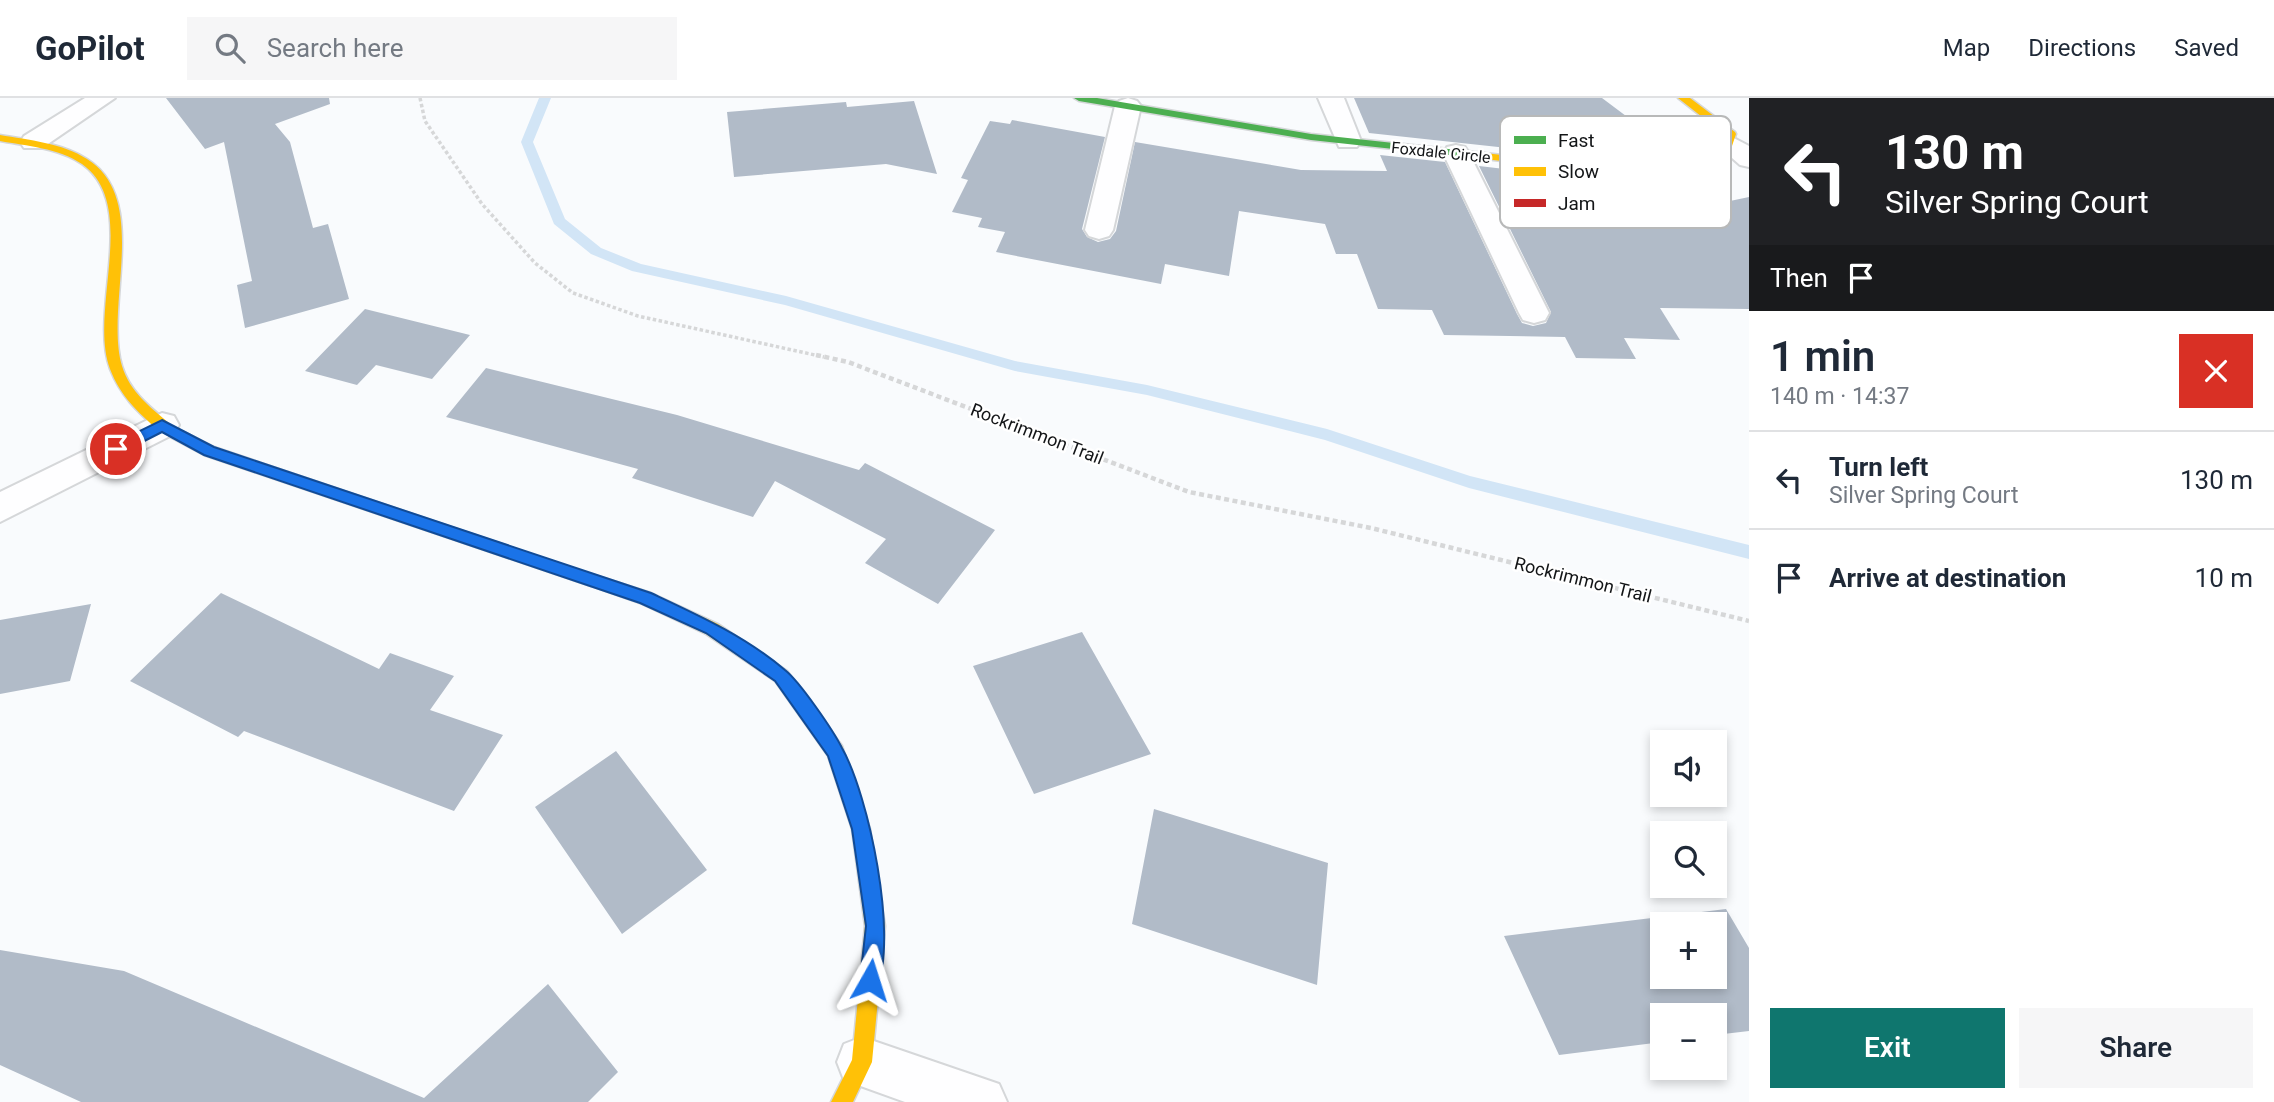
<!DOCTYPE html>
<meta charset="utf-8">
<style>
body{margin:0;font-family:Roboto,sans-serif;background:#f6f6f7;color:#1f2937;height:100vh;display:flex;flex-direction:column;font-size:26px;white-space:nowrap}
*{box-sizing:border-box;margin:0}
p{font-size:23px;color:#747a83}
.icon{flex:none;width:38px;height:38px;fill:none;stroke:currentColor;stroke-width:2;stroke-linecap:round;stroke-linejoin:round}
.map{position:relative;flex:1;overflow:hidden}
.details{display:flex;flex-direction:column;background:#fff;width:525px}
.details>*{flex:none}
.hud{background:#202124;color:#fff;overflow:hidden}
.buttons{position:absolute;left:1650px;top:632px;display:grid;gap:14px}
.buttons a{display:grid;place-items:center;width:77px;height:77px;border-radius:0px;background:#fff;box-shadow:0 4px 10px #0003;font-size:35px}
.pin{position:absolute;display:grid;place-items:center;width:60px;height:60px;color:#fff;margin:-30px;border:4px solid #fff;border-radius:50%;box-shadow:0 2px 7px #0007}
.me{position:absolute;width:77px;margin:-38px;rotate:6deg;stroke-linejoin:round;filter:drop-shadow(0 0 5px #0008)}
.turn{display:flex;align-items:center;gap:24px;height:147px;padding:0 21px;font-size:32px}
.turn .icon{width:91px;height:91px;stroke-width:2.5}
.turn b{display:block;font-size:49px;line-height:60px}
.then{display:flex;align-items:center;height:66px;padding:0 21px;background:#0003;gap:14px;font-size:26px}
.round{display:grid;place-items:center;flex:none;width:74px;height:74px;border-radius:0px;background:#f6f6f7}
.head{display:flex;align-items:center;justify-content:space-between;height:119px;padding:0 21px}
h1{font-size:42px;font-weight:600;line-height:52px}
.primary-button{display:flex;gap:14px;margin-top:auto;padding:14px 21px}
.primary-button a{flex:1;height:80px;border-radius:0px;background:#0f766e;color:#fff;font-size:28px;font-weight:600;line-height:80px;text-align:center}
.primary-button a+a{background:#f6f6f7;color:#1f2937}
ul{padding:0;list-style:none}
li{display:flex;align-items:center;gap:21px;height:98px;padding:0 21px;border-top:2px solid #e0e1e3}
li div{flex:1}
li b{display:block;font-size:26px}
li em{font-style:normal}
header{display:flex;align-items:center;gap:42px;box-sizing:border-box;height:98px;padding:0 35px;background:#fff;border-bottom:2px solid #e0e1e3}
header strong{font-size:33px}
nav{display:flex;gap:38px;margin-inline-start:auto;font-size:24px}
.search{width:490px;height:63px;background:#f6f6f7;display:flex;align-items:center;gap:18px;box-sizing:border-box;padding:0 24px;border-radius:0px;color:#747a83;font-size:26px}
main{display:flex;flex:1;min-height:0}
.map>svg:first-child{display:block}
</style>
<header>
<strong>GoPilot</strong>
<div class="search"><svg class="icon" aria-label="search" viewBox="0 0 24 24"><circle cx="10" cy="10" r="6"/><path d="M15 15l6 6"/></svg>Search here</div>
<nav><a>Map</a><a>Directions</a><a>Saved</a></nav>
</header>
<main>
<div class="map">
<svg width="1749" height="1004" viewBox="0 0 1749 1004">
<rect width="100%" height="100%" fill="#f9fbfd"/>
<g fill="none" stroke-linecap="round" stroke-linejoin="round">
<path fill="#d2e5f6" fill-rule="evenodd" d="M539,0h12l-18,44 32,77 36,29 40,16 145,32 229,65 132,24 180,44 143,47 279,69v14l-280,-71 -144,-48 -178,-45 -132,-24 -230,-66 -153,-34 -41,-17 -37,-30 -33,-82z"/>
</g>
<path fill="#b1bbc8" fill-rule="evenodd" d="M166,0h163l1,6 -55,20 15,18 23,86 15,-4 21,75 -104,29 -8,-43 15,-4 -28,-139 -19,7z
M1354,0h248l44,33 -7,1 30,22h-105l-195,-21z
M914,3l23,73 -51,-10 -152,13 -7,-65 119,-10 1,5z
M1012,22l93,17 -23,92 5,8 11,5 12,-3 6,-8 19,-89 166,28 86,1 -7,-16 65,7 72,152 5,9 11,3 13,-3 5,-11 -72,-146 85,10 130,-3 36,28 19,-4v112l-89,-1 20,32 -56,-2 12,21 -60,-1 -11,-21 -121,-2 -12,-25 -54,-1 -21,-55h-21l-11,-30 -86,-13 -10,65 -64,-12 -4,20 -165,-32 9,-20 -27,-5 4,-9 -30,-6 16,-32 -7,-2 29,-57 20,3z
M365,211l105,26 -38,44 -56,-14 -19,20 -52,-14z
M486,270l191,47 182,55 6,-7 130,67 -57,74 -73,-41 21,-24 -111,-58 -22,36 -121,-39 6,-9 -192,-52z
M221,495l158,76 11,-16 64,23 -24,34 73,25 -49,76 -210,-80 -6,6 -108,-56z
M91,506l-21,77 -70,13v-74z
M1082,534l69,122 -117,40 -61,-128z
M616,653l91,119 -85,64 -87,-127z
M1154,711l174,54 -11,122 -185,-61z
M1726,811l23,39v83l-34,4v-20h-53v27l-103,13 -55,-119zM1662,826h53v52h-53z
M0,852l124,21 300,127 124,-114 70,88 -30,30h-507l-81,-37z"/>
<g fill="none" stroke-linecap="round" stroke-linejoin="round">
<g stroke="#d5d7d9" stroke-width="4">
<path id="street" d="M85,0h30l-73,50h-18l-4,-6 4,-6z
M1128,0l9,3 4,5 -28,124 -4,6 -10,3 -10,-3 -4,-6 30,-124 4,-5z
M1318,0h26l17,43 -4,6h-18z
M1728,37l21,11v21l-9,-2 -25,-22 4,-6z
M1456,47l9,2 4,6 80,160 -4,7 -11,3 -11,-3 -4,-7 -76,-160 4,-6z
M162,315l12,3 5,9 -5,9 -174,88v-30z
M862,939l137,47 8,18h-102l-61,-22 -7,-18 7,-18z"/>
</g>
<g stroke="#d5d7d9" stroke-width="3">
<path id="fast" d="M1074,0h23l214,36 156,17 5,3 -5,3 -156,-17 -232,-39z"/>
</g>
<g stroke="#d5d7d9" stroke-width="3">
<path id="slow" d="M1678,0h12l45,34 1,2 -7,21 -43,13h-122l-97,-11 -5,-3 5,-3 97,11h121l35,-11 5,-16z
M0,37c29,5 62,8 87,24 64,40 17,147 35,207 8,26 28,41 47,57l2,4 -2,4h-10c-22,-20 -38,-34 -49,-62 -22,-58 30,-164 -28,-205 -24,-16 -55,-18 -82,-23z
M591,476l60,19 67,31 69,47 55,75 28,83 15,97 -13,136 -19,40h-22l21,-42 13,-134 -13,-97 -24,-73 -53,-75 -69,-47 -66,-31 -54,-19 -3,-4 3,-4z"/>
</g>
<g stroke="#d5d7d9" stroke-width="3">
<path id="jam" d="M164,324l50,25 382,129 3,4 -3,4 -5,2 -387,-131 -45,-24 -2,-4z"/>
</g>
<path stroke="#d6d7d8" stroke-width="3.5" stroke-dasharray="3.5 2.5" stroke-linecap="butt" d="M420,0l5,23 57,83 53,59 38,30 65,23 186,41"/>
<path stroke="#d6d7d8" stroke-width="4.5" stroke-dasharray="5 3.5" stroke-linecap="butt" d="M816,257l32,7 341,130 182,36 378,93"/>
<use href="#street" fill="#fefeff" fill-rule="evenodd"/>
<use href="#fast" fill="#4caf50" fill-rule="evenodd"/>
<use href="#slow" fill="#ffc107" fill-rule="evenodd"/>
<use href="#jam" fill="#c62828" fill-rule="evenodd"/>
</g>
<path fill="#1a73e8" stroke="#114b97" stroke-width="2" d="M162,322l52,27 437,146c47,22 94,43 134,77 15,12 48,60 57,78 27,48 56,188 35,239l-7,3 -7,-3 -3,-7 6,-54 -14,-97 -24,-73 -53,-75 -69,-48 -66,-30 -436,-148 -42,-23 -41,21h-10v-8z"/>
<g text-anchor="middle" stroke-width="5" stroke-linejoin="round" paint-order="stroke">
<g font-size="16" fill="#131517" stroke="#fff">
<text transform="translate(1441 54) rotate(6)" y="6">Foxdale Circle</text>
</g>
<g font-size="18" fill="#131517" stroke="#fff">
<text transform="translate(1037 336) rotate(21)" y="6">Rockrimmon Trail</text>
<text transform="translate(1583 482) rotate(14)" y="6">Rockrimmon Trail</text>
</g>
</g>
<rect x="1500" y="18" width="231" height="112" rx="10" fill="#fff" stroke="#b8b9b9" stroke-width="2"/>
<rect x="1514" y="38" width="32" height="8" fill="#4caf50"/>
<rect x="1514" y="69" width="32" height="9" fill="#ffc107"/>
<rect x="1514" y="101" width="32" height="8" fill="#c62828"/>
<g font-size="19" fill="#131517">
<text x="1558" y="49">Fast</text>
<text x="1558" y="80">Slow</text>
<text x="1558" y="112">Jam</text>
</g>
</svg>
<div class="buttons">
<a><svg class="icon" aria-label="sound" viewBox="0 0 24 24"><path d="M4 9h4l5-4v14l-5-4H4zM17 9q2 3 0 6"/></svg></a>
<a><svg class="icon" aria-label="search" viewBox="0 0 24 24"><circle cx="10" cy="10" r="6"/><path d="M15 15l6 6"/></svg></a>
<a>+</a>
<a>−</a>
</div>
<div class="pin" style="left:116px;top:351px;background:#d93025"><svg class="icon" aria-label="arrive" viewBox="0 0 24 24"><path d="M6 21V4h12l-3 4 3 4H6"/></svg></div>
<svg class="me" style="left:870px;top:882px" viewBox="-20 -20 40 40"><path d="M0-17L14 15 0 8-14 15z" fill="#1a73e8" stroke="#fff" stroke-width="4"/></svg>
</div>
<section class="details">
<div class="hud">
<div class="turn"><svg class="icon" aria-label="left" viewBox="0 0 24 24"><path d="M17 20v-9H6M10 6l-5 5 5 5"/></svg><div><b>130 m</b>Silver Spring Court</div></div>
<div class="then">Then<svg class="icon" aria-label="arrive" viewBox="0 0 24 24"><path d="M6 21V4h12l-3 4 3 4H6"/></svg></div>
</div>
<div class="head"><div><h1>1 min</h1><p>140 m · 14:37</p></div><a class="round" style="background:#d93025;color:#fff"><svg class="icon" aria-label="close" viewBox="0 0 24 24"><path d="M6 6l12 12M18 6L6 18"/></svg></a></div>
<ul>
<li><svg class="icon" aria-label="left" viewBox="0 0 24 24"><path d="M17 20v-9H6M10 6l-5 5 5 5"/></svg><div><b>Turn left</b><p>Silver Spring Court</p></div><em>130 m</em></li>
<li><svg class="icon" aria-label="arrive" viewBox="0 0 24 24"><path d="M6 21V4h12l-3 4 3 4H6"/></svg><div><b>Arrive at destination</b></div><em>10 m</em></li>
</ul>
<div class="primary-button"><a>Exit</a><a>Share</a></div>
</section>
</main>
